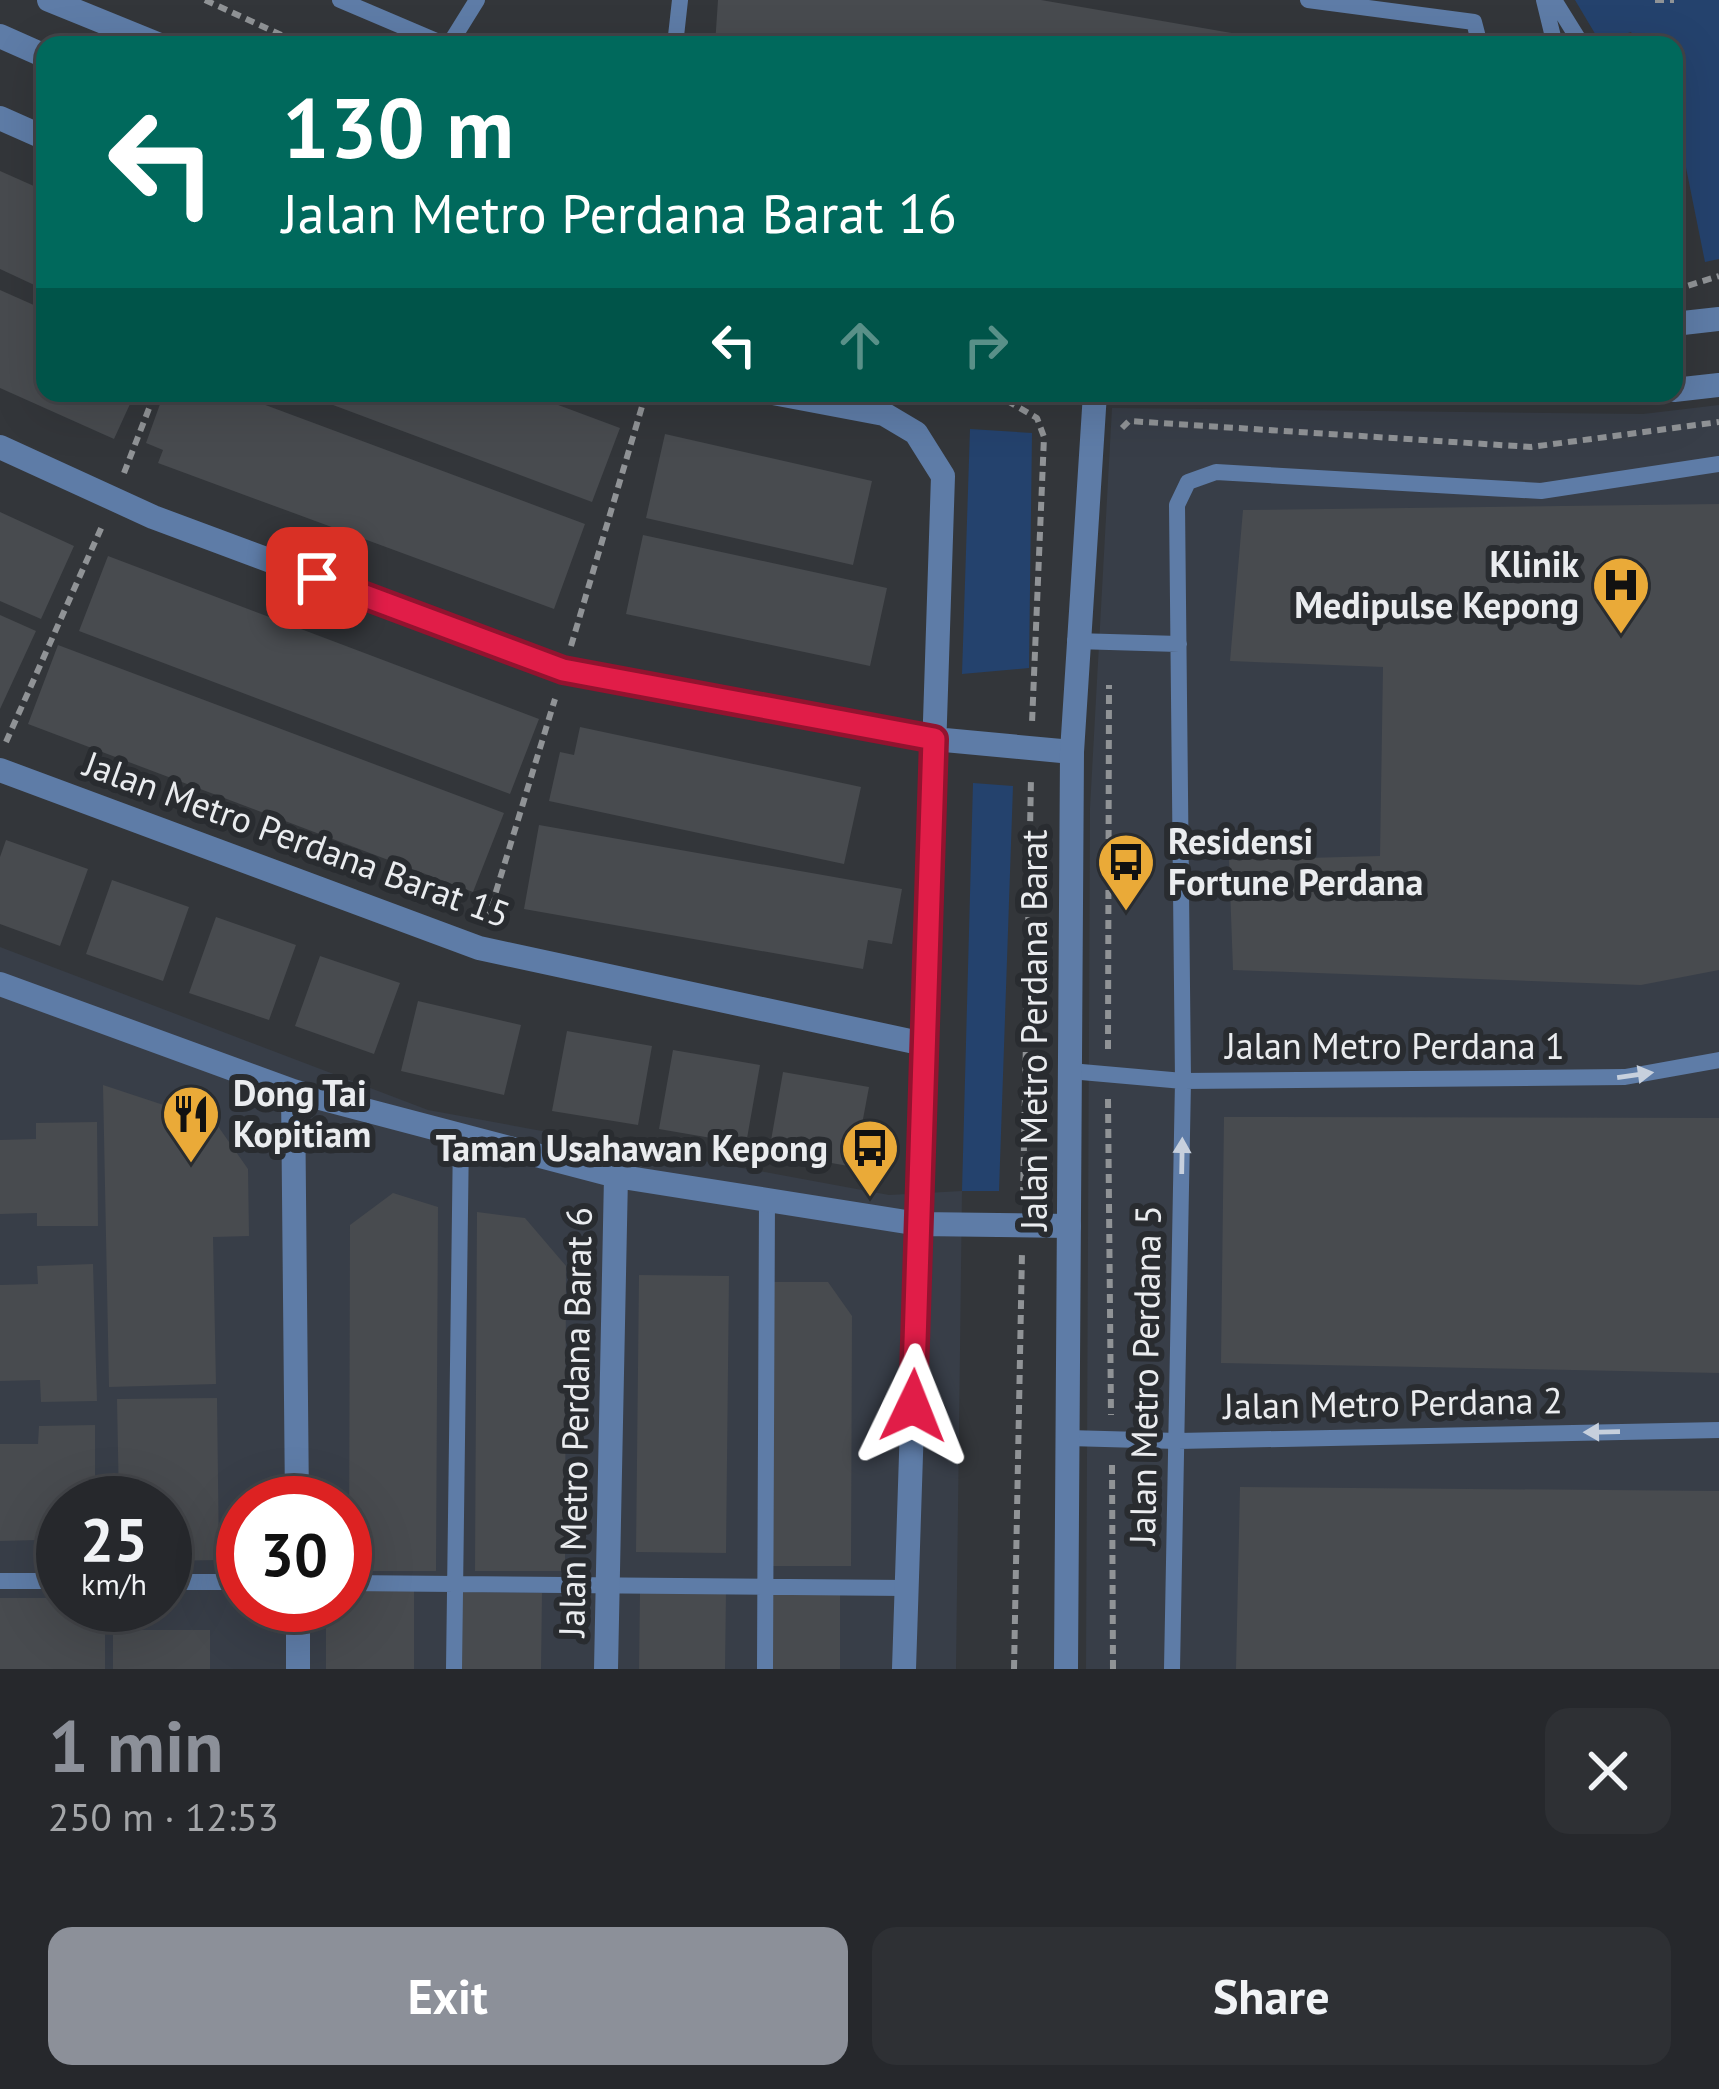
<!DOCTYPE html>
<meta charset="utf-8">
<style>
body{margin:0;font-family:"PT Sans",sans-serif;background:#2e3034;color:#f1f3f6;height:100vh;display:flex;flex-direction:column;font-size:45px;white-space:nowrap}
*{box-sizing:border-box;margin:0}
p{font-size:39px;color:#a4a6a9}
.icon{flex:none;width:66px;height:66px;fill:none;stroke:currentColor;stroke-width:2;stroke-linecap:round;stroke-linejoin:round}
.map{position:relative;height:1669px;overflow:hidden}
.panel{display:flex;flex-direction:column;background:#26282c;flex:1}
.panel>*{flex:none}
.hud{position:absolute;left:36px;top:36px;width:1647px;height:366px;border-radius:24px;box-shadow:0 12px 48px #0002,0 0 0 3px #424448;background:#00695c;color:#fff;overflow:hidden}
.speed{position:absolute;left:36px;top:1476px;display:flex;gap:24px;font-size:60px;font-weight:700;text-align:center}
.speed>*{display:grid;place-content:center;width:156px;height:156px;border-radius:50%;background:#26282c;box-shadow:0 12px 48px #0002,0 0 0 3px #424448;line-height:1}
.speed small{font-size:30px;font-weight:400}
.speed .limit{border:18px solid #d22;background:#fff;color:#111}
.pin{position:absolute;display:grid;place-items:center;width:102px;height:102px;color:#fff;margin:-51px;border-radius:24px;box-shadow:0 6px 18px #0006}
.me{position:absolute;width:132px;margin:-66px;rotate:2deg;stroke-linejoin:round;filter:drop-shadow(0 0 9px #0008)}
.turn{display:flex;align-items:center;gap:42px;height:252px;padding:0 48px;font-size:54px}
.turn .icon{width:156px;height:156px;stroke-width:2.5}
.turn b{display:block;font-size:84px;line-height:102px}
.lanes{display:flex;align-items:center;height:114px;padding:0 48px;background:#0003;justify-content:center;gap:60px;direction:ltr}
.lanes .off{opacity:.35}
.round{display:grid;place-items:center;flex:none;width:126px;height:126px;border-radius:24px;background:#2e3034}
.headline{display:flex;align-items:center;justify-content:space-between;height:204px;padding:0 48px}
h1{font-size:72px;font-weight:800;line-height:90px;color:#8c9099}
.button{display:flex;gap:24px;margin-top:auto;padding:24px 48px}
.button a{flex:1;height:138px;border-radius:24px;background:#8c9099;color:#fff;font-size:48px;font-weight:800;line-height:138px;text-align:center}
.button a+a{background:#2e3034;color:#f1f3f6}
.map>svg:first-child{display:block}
</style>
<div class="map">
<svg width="1719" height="1669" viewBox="0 0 1719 1669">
<rect width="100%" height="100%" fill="#33363a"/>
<path fill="#383e48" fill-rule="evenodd" d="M1719,405v1264h-633l4,-861 22,-400 531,6z
M0,947l428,163 461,85 73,-4 -6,478h-956zM63,1503h102v102h-102zM243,1503h102v102h-102z"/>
<path fill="#24426d" d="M1575,0h144v259l-14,3 -31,-154v-63h-35l-8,-13 -31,10z
M970,429l62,4 -3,235 -67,6z
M973,783l40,3 -14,405h-37z"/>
<path fill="#484b4f" d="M718,0h323l249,43 -575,2z
M0,171l45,20v99l-45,-21z
M0,290l45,20v83h90l-21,46 -114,-51z
M164,393h69l352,131 -31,85 -396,-146 5,-13 -17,-7z
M301,393h225l94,35 -28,74z
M665,434l207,47 -19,84 -207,-47z
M1719,504v466l-78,15 -408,-15 -4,-110 151,-4 3,-189 -153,-6 13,-151z
M0,512l74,34 -33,73 -41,-18z
M643,535l244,53 -17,78 -244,-52z
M108,556l431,163 -29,75 -431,-163z
M0,615l36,16 -36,78z
M58,645l446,168 -31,79 -445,-168z
M580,727l281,60 -17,77 -295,-63 11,-49 14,3z
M539,825l363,64 -10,55 -24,-4 -5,29 -339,-60z
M6,840l82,29 -28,77 -60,-22v-67z
M112,880l77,27 -26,74 -77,-27z
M216,917l80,28 -27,75 -80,-27z
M320,956l80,27 -26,71 -79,-28z
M418,1001l103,24 -17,70 -103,-24z
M567,1031l85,15 -14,79 -86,-14z
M673,1050l87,15 -14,79 -87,-15z
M783,1072l86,15 -15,80 -85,-15z
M103,1085l112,37 33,47 1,67 -36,1 3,147 -107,3z
M1224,1117l495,1v255l-498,-10z
M97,1122l1,104h-61v-13l-37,1v-74l36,-1v-16z
M393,1193l45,14 -2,364h-87l1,-346z
M477,1212l48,6 41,48 -1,305h-90z
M93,1264l4,137 -56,1 -1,-22 -40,1v-96l38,-1 -1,-18z
M639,1275l90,1 -3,277 -90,-1z
M770,1282h58l24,34 -1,250h-83z
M217,1398l2,162 -54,1v-58h-46l-2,-104z
M95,1425v78h-32v55l-24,1v-19l-39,1v-97h38l1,-18z
M1240,1487l479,4v178h-483z
M345,1591h69v78h-88v-64h19z
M458,1592l84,1 -1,76h-84z
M640,1593h86l-1,76h-86z
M769,1593h71v76h-70z
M0,1598h63v7h42v64h-105z
M113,1630h97v39h-97z"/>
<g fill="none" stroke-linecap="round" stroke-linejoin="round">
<path stroke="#909396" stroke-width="6" stroke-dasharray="9 6" stroke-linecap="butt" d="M205,0l98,45
M1655,0h19
M1674,290l45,-14
M994,393l43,25 7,19 -12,286
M1122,428l7,-7 402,26 188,-25
M124,473l31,-80
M571,646l75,-253
M6,742l97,-218
M487,921l68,-222
M1108,1049l1,-364
M1108,1099l3,316
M1023,1196l8,-418
M1112,1465l1,204
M1014,1669l8,-417"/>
<path stroke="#5e7ca7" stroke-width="16" d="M340,0l106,45
M1308,0l166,22 6,23
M1544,0l11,45
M1554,0l28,45
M449,45l28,-45
M675,45l5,-45
M1674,340l3,50
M1075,641l104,3
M1070,1071l113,10 442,-4 94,-17
M1068,1438l110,3 541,-11
M0,1581h63
M165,1582h78
M345,1583l561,5
M454,1669l7,-534
M765,1669l2,-470
M1172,1669l11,-588 -6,-576 11,-23 28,-10 325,19 178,-27"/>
<path stroke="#5e7ca7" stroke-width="24" d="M0,118l45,20
M773,393l111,21 32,19 27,43 -39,1193
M0,447l153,70 411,153 370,69 138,13
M0,770l479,178 445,96
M0,984l293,107 323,85 303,48 150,2
M293,1091l4,412
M298,1605v64
M606,1669l10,-493"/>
<path stroke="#5e7ca7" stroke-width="24" d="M49,0l111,45
M0,36l45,20
M1674,324l45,-5
M1674,390l45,-5
M1390,393h215
M1066,1669l6,-917 23,-359"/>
</g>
<defs><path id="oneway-solid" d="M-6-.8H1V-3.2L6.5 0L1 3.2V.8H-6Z" transform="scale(3)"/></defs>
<g fill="#c7d0dd">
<use href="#oneway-solid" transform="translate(1635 1075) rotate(-8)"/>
<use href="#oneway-solid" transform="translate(1182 1156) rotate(-89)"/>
<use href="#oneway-solid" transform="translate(1602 1432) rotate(179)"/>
</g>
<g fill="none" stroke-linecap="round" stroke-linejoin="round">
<g stroke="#92132f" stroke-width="30">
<path id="route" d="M317,578l246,92 371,69 -21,667"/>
</g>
<use href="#route" stroke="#e11d48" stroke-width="21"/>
</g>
<defs>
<g id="hospital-pin" transform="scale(3)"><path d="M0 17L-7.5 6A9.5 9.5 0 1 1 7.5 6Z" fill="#eaaa38" stroke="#292c30"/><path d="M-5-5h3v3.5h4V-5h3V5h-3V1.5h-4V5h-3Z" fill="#111"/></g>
<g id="bus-pin" transform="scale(3)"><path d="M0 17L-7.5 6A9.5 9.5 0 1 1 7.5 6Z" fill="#eaaa38" stroke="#292c30"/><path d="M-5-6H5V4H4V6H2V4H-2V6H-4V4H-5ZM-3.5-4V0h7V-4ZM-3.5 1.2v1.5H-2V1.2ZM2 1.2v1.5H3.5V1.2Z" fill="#111"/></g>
<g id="restaurant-pin" transform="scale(3)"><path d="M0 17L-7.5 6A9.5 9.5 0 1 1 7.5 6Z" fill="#eaaa38" stroke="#292c30"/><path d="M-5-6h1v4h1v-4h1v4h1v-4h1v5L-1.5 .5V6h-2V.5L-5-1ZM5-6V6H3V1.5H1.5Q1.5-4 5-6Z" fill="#111"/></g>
</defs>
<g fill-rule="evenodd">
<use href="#hospital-pin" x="1621" y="585"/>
<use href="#bus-pin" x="1126" y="862"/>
<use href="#restaurant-pin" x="191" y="1114"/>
<use href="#bus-pin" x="870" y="1148"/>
</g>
<g text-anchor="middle" stroke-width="12" stroke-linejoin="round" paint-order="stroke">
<g font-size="36" font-weight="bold" fill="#eaecef" stroke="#292c30" text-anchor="end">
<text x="1579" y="577">Klinik<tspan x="1579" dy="41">Medipulse Kepong</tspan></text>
<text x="1168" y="854" text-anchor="start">Residensi<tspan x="1168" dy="41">Fortune Perdana</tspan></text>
<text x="233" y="1106" text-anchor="start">Dong Tai<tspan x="233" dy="41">Kopitiam</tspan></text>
<text x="828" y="1161">Taman Usahawan Kepong</text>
</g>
<g font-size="36" fill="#eaecef" stroke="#292c30">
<text transform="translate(297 839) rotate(20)" y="13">Jalan Metro Perdana Barat 15</text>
<text transform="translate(1034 1030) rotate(-90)" y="13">Jalan Metro Perdana Barat</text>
<text x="1395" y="1059">Jalan Metro Perdana 1</text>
<text transform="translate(1145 1375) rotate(-89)" y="13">Jalan Metro Perdana 5</text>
<text transform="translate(1393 1403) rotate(-1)" y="13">Jalan Metro Perdana 2</text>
<text transform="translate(575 1422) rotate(-89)" y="13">Jalan Metro Perdana Barat 6</text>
</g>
</g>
</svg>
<div class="speed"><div>25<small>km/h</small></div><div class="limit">30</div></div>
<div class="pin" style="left:317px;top:578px;background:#d93025"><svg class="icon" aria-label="arrive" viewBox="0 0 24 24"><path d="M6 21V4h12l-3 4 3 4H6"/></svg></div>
<svg class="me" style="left:913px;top:1406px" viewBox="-20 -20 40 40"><path d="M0-17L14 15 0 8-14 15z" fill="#e11d48" stroke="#fff" stroke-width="4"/></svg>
<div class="hud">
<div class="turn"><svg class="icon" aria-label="left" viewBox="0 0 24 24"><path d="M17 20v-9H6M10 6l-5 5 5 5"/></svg><div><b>130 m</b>Jalan Metro Perdana Barat 16</div></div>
<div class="lanes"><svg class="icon" aria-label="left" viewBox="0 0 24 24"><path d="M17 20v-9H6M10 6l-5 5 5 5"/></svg><svg class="icon off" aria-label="ahead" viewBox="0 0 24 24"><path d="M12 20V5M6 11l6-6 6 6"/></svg><svg class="icon off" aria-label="right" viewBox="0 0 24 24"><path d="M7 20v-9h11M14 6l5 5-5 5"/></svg></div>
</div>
</div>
<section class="panel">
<div class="headline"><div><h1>1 min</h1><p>250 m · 12:53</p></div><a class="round"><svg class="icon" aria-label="close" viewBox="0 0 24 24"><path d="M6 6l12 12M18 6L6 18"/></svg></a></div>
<div class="button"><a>Exit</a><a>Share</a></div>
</section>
